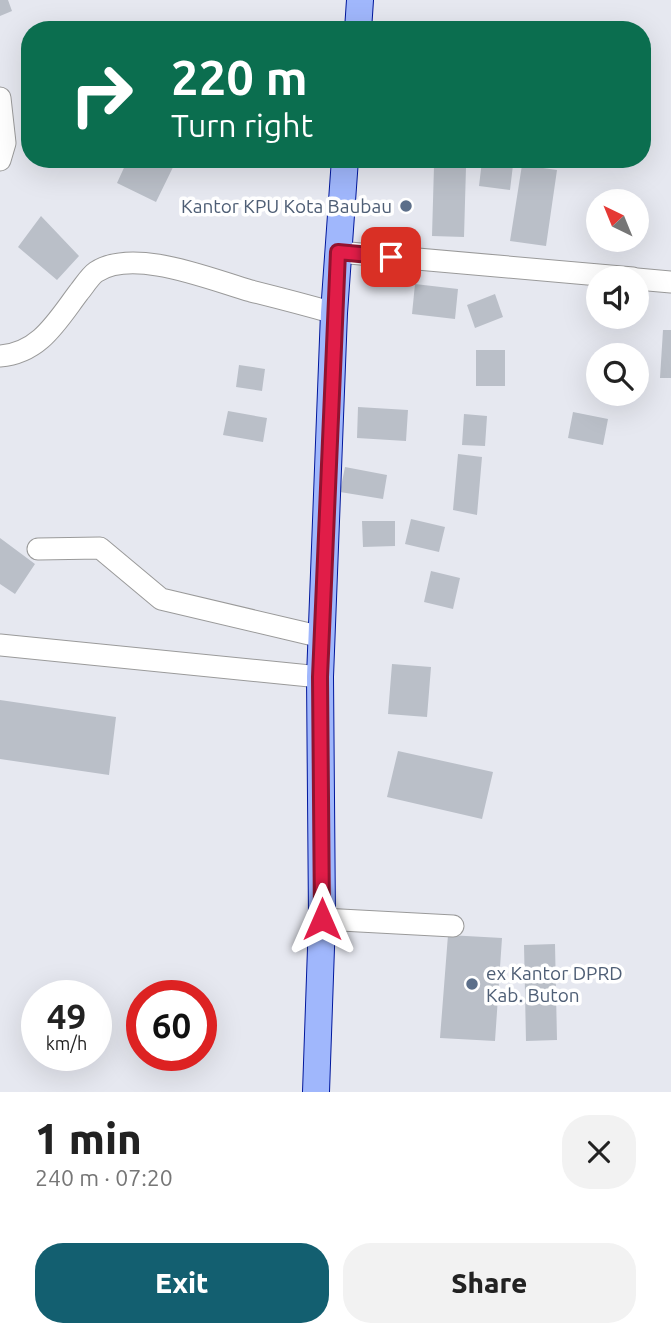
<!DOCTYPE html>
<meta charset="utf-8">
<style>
body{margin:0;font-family:Ubuntu,sans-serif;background:#f2f2f2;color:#222;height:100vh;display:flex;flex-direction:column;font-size:26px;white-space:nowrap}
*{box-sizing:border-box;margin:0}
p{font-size:23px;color:#767676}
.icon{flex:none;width:38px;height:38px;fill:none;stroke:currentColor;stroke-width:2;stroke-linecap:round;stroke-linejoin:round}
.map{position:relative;height:1092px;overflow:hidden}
.side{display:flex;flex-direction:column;background:#fff;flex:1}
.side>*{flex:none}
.hud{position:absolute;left:21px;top:21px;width:630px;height:147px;border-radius:28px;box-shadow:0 7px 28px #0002;background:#0b6e4f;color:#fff;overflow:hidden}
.needle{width:46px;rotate:317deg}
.tools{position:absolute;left:586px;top:189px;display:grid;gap:14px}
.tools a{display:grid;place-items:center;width:63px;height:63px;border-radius:50%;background:#fff;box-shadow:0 7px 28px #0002;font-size:35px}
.speed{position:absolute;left:21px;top:980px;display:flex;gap:14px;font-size:35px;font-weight:700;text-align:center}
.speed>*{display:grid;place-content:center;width:91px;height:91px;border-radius:50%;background:#fff;box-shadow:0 7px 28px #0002;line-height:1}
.speed small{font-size:18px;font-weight:400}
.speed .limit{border:10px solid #d22;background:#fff;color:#111}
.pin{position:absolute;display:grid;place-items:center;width:60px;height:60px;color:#fff;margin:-30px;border-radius:14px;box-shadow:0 4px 10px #0006}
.me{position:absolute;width:77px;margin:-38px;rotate:0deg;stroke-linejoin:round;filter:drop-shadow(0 0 5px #0008)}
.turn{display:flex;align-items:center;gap:24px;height:147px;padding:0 35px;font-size:32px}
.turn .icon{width:91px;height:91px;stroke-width:2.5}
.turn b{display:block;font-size:49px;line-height:60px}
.round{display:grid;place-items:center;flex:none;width:74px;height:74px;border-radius:28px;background:#f2f2f2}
.overview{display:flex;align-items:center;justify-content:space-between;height:119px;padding:0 35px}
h1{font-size:42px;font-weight:800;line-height:52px}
.button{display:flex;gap:14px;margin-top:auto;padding:14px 35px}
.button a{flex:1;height:80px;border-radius:28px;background:#135f70;color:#fff;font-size:28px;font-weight:800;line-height:80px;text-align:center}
.button a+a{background:#f2f2f2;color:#222}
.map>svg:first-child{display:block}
</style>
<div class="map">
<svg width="671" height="1092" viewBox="0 0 671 1092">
<rect width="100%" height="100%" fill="#e6e8f0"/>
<path fill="#babfc8" d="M0,0h8l4,11 -12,5z
M128,159h49l-21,43 -39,-19z
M482,161l31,4 -3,25 -31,-4z
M522,165l35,5 -11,76 -36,-5z
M434,166l32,1 -2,70 -32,-1z
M41,216l38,40 -22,24 -39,-33z
M415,284l43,5 -3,30 -43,-5z
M495,294l8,23 -28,11 -8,-23z
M663,330h8v48h-11z
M476,350h29v36h-29z
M239,365l26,4 -3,22 -26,-4z
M358,407l50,3 -2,31 -49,-3z
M228,411l39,7 -4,24 -40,-7z
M573,412l35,7 -5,26 -35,-7z
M464,414l23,2 -2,30 -23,-1z
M458,454l24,3 -5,58 -24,-5z
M345,467l42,8 -4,24 -43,-7z
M411,519l34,8 -6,25 -34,-8z
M362,521h33v25l-32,1z
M0,538l35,26 -20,30 -15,-10z
M431,571l29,7 -7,31 -29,-7z
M392,664l39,3 -4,50 -39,-3z
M0,700l116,17 -7,58 -109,-16z
M398,751l95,21 -11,47 -95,-22z
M448,935l54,3 -7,103 -55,-3z
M555,944l2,96 -31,1 -2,-96z"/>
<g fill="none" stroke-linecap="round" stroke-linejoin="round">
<g stroke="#9a9a9a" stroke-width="23">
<path id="minor" d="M0,98l5,45 -5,17
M338,252l295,26
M637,279l34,3
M0,356c40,-3 57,-35 79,-64 5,-6 11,-16 17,-20 38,-25 116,8 155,19 28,7 55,14 83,22
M38,549l62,-1 61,51 161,38
M0,645l320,32
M322,919l131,7"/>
</g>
<g stroke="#00179c" stroke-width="28">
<path id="major" d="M358,30l2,-30
M316,1092l6,-173 -2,-242 14,-364 11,-154"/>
</g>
<use href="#minor" stroke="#fff" stroke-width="21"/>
<use href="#major" stroke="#a0b7fc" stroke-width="26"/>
</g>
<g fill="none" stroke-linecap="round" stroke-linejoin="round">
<g stroke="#92132f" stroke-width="18">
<path id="route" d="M322,919l-2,-242 18,-425 53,5"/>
</g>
<use href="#route" stroke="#e11d48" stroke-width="12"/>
</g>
<g fill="#5c6f8a" stroke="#fff" stroke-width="2.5">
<circle cx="406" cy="206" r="7"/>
<circle cx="472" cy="984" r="7"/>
</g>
<g text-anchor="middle" stroke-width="7" stroke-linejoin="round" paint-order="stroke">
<g font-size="19" fill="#4e5e75" stroke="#fff" text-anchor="end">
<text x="392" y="213">Kantor KPU Kota Baubau</text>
<text x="486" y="980" text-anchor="start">ex Kantor DPRD<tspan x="486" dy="22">Kab. Buton</tspan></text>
</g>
</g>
</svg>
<div class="tools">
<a><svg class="needle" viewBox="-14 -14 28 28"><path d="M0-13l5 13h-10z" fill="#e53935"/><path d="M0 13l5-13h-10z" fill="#767676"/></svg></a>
<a><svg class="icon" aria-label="sound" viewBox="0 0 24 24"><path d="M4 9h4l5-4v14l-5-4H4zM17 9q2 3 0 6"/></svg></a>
<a><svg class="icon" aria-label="search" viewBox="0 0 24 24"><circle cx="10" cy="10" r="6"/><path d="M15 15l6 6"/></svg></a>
</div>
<div class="speed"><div>49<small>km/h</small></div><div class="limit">60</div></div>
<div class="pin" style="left:391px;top:257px;background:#d93025"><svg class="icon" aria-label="arrive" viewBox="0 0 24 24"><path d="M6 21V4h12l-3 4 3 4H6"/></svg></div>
<svg class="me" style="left:322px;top:919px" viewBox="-20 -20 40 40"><path d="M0-17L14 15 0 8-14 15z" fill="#e11d48" stroke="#fff" stroke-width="4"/></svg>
<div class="hud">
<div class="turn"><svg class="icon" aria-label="right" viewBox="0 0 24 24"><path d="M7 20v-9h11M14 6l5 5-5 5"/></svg><div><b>220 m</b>Turn right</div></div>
</div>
</div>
<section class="side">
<div class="overview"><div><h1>1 min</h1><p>240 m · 07:20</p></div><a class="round"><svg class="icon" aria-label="close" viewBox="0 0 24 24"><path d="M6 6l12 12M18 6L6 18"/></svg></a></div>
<div class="button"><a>Exit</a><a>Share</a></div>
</section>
